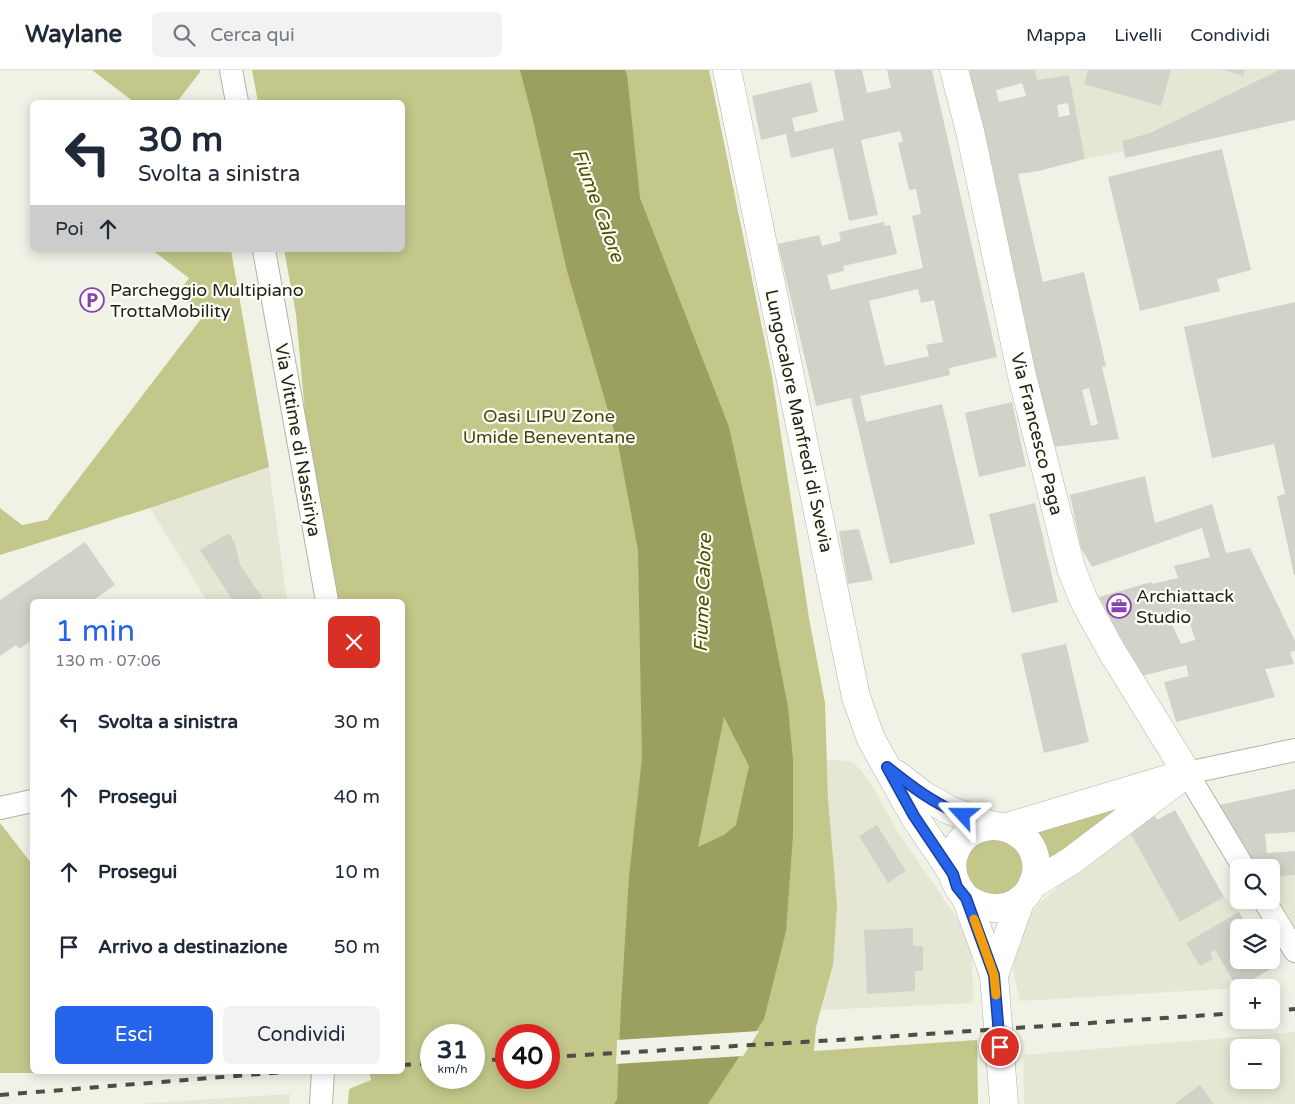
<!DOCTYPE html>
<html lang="it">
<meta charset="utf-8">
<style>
body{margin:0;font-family:"Varela Round",sans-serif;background:#f2f2f3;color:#1f2937;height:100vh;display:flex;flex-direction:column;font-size:19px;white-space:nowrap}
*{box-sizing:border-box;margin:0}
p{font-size:16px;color:#747a83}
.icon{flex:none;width:28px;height:28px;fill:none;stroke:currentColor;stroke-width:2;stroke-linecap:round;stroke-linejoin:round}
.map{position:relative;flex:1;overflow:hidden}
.panel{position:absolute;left:30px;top:529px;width:375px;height:475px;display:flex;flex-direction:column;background:#fff;border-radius:8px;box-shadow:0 2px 12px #0003}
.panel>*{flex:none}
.top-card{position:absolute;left:30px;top:30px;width:375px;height:152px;border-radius:8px;box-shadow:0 2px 12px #0003;background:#fff;color:#1f2937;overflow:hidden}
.fabs{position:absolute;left:1230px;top:789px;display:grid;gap:10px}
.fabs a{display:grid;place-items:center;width:50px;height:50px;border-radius:8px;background:#fff;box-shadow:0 2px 12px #0003;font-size:25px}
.speed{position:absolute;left:420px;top:954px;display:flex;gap:10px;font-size:25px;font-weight:700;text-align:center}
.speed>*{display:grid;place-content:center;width:65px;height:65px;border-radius:50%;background:#fff;box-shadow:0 2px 12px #0003;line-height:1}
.speed small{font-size:12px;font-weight:400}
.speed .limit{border:8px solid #d22;background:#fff;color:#111}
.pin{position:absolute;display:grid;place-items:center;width:42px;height:42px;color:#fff;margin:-21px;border:2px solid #fff;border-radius:50%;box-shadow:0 1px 5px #0007}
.me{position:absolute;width:55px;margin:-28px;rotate:294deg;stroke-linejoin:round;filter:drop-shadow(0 0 4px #0008)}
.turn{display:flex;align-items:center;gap:18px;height:105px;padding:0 25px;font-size:22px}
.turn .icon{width:65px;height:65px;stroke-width:2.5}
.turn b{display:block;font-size:35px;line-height:42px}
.then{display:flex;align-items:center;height:48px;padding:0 25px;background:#0003;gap:10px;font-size:19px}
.round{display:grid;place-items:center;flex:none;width:52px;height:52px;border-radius:8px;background:#f2f2f3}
.overview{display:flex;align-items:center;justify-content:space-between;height:85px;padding:0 25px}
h1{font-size:30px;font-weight:600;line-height:38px;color:#2563eb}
.primary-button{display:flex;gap:10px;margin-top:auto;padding:10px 25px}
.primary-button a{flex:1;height:58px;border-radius:8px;background:#2563eb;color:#fff;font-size:20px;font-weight:600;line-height:58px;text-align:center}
.primary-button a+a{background:#f2f2f3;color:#1f2937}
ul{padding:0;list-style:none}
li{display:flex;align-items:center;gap:15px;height:75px;padding:0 25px}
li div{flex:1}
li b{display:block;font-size:19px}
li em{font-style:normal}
header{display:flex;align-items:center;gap:30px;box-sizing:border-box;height:70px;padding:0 25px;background:#fff;border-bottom:1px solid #e0e1e3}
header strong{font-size:24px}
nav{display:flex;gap:28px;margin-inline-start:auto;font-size:18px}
.search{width:350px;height:45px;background:#f2f2f3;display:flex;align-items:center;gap:12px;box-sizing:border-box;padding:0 18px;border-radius:8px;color:#747a83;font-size:19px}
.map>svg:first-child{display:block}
</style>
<header>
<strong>Waylane</strong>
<div class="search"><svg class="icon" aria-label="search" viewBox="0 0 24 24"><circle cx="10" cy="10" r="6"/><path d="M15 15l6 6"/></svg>Cerca qui</div>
<nav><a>Mappa</a><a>Livelli</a><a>Condividi</a></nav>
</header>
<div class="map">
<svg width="1295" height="1034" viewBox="0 0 1295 1034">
<rect width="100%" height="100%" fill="#f1f2e6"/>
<path fill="#e5e7d4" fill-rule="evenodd" d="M966,0h313l-129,63 -28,8 2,10 -39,8 -16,-84 -32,5 -41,10z
M269,397l18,134h-80l-57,-93z
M827,690l24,1 9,8 13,18 23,42 62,91 14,33 1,50 -152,7 12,-45z
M1175,740l49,87 15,15 9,15 -9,1v32l33,8 -34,20 -218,13 -7,-30 2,-21 8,-25 14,-20 90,-78 26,-15 4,8z
M1295,805v52l-24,-39v-11z
M1295,962v72h-271l-1,-49zM1239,978h32v32h-32z
M290,1024l-1,10h-154z"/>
<path fill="#c3c78a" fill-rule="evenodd" d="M92,0h108v2l-23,30h-43z
M252,0h457l63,306 37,242 16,85 3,96 9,107 -4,59 -17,62 -2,24 163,-11 1,64h-630l1,-15 22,-9 -2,-9h33v-470h-80l-26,-287 -12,-64h118v-148h-144zM431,965h43v43h-43zM506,965h43v43h-43z
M152,180h79l38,217 -119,41 -150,47v-47l22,17 25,-5 157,-205 -27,-21 12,-16z
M1134,731l-85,65 -16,-39z
M0,753l32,41v207h72v2h-104z
M1011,767l17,33 -17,23 -19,4 -17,-9 -6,-8 -4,-9 1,-10 3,-9 13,-14z"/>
<path fill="#9b9f5f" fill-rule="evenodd" d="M520,0h105l2,5 13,123 89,229 40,183 19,97 5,53v75l-7,96 -22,88 -56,85h-94l3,-4 4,-95 8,-128 13,-119 -4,-208 -20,-106 -51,-173 -34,-151zM724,647l25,49 -13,59 -12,10 -26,12z"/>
<path fill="#f1f2e6" d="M759,961l-16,25 -127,8 1,-24z"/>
<path fill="#d2d3c8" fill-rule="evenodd" d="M834,0h28l5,23 24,-5 -4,-18h45l65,287 -48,11 1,7 -90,21 6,26 76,-18 33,140 -85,20 -39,-166 -35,8 -38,-162 41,-9 3,11 19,-5 -2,-9 45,-10 1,4 5,-1 7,29 -54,12 1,5 -17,4 4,15 92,-22 -11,-52 9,-2 -5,-25 -7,1 -11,-47 5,-1 -3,-11 -39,9 17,75 -29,6 -16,-73 -42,10 -5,-24 -25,6 -9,-44 59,-14 7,30 -26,6 3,14 49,-12zM918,219l3,14 13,-3 9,42 -17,3 3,11 -44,10 -16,-65z
M966,0h69l2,10 32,-5 16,84 -46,12 -21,3 25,108 41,-10 22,94 -4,1 17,72 -66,8zM1022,13l4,13 -27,6 -3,-12zM1068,33l2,12 -11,2 -2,-12zM1089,318l9,36 -7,2 -9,-36z
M1088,0h83l-10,36 -77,-22z
M1224,0h21l-2,6z
M1279,0h16v50l-170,38 -3,-17 28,-8z
M1222,79l29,121 -34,9 3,12 -80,20 -32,-134z
M1295,232v273h-1l-17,-79 8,-2 -11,-50 -62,14 -28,-131z
M1012,332l14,64 -47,11 -14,-64z
M1145,406l10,47 57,-19 14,49 24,-5 45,93v10l-5,1 4,12 -29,5 10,28 -99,25 -12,-40 25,-6 -3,-11 -45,11 -42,-79 52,-15 2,2 25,-6 -4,-12 36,-9 -8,-29 -110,39 -11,-19 -11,-53zM1186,539l9,31 -14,4 -14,-30z
M1035,433l23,99 -46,11 -23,-99z
M859,459l14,51 -25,4 -9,-53z
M229,463l6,11 5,21 22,32 -5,4h-24l-33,-51z
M85,472l30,43 -23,16h-7l-2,-2 -3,2h-48v39l-13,9 -3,-4 -16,11v-56z
M1066,574l23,98 -45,11 -23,-99z
M1295,719v43l-30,2 2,19 28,-2v24l-24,2v-9h-13l-39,-63z
M1175,740l49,87 -44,25 -53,-95 26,-15 4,8z
M877,755l29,46 -18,12 -29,-47z
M1239,842l9,16h-9v32h28l5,8 -34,20 -23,-38 -5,3 3,6 -13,7 -14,-23z
M913,858v18h10v25h-8v20l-48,3 -3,-64z
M1200,1015l14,19h-40z"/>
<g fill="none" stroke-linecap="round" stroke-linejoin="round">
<g stroke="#b2b3a8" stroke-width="24">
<path id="street" d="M231,0l6,32
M264,180l63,351
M0,738l32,-7
M1244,798l-57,-95 108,-23
M1264,830l31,51
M321,1034l2,-33"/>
</g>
<g stroke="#b2b3a8" stroke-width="29">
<path id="secondary" d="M727,0l129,627 15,42 43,77 39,58
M954,0l16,61 52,245 49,192 13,33 27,49 76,123
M896,704l27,21 26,15 42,15
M1007,757l164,-49
M1032,815l39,-24 116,-88
M966,828c27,19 63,11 70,-25 2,-10 -2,-24 -9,-32 -31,-32 -81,-9 -74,33 2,10 7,17 13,24l28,77 10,129
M994,905l27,-76"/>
</g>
<use href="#street" stroke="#fff" stroke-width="22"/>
<use href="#secondary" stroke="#fff" stroke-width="28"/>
<path stroke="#4e4e48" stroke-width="4" stroke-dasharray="9 9" stroke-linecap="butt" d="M1271,941l24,-2
M549,987l288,-17 402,-27
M474,991l32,-2
M402,995l29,-2
M0,1025l297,-24"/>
</g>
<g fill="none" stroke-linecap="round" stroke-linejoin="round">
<g stroke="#184099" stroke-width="12">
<path id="route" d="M963,745c-29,-11 -52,-29 -76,-48l27,49 39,58 4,13 9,11 28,77 6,72"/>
</g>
<use href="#route" stroke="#2563eb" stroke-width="9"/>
<path stroke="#f59e0b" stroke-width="9" d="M974,849l20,56 2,20"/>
</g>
<defs>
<g id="parking-ring" transform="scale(1.25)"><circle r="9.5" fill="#fefff4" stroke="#8841b3" stroke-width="1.5"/><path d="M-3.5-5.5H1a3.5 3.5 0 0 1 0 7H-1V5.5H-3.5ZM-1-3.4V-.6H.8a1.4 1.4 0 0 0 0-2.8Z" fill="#8841b3"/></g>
<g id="office-ring" transform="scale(1.25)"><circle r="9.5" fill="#fefff4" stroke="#8841b3" stroke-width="1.5"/><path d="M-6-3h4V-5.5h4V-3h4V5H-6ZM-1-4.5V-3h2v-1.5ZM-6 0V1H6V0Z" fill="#8841b3"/></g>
</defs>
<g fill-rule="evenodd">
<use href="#parking-ring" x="92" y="230"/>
<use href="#office-ring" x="1119" y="536"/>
</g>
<g text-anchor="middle" stroke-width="4.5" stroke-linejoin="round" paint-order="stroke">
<g font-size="18" fill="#22221e" stroke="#fefff4" text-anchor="start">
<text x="110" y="226">Parcheggio Multipiano<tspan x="110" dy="21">TrottaMobility</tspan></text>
<text x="1136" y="532">Archiattack<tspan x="1136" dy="21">Studio</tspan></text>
</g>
<g font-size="18" fill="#414311" stroke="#fefff4">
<text x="549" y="352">Oasi LIPU Zone<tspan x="549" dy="21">Umide Beneventane</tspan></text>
</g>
<g font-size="18" fill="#22221e" stroke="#fefff4">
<text transform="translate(799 351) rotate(78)" y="6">Lungocalore Manfredi di Svevia</text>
<text transform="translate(1037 364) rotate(76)" y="6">Via Francesco Paga</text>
<text transform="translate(298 370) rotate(80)" y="6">Via Vittime di Nassiriya</text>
</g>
<g font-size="19" font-style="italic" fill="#4d4f00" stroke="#fefff4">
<text transform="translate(599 135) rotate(70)" y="7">Fiume Calore</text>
<text transform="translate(702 523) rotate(-88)" y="7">Fiume Calore</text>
</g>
</g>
</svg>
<div class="fabs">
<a><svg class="icon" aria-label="search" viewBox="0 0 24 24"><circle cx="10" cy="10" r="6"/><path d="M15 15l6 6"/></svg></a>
<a><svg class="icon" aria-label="layers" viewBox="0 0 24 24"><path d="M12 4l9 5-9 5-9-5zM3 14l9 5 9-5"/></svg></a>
<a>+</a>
<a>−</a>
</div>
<div class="speed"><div>31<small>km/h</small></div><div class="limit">40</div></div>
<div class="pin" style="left:1000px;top:977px;background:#d93025"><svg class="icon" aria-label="arrive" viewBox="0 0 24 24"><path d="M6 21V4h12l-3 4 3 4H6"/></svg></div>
<svg class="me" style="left:963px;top:745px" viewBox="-20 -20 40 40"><path d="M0-17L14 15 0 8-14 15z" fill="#2563eb" stroke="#fff" stroke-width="4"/></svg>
<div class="top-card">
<div class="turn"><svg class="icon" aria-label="left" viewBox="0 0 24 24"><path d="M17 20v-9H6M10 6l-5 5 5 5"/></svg><div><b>30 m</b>Svolta a sinistra</div></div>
<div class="then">Poi<svg class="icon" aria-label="ahead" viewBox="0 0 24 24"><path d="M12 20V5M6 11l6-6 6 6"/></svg></div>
</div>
<section class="panel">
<div class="overview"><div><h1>1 min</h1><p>130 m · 07:06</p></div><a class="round" style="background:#d93025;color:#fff"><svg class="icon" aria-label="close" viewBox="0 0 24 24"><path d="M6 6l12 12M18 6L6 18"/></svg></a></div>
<ul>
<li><svg class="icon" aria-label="left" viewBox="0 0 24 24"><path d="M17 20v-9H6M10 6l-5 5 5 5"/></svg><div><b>Svolta a sinistra</b></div><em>30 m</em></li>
<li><svg class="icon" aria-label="ahead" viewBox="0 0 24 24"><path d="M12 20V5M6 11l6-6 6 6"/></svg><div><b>Prosegui</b></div><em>40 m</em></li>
<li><svg class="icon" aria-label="ahead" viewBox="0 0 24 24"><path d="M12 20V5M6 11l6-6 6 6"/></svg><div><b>Prosegui</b></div><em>10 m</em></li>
<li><svg class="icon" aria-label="arrive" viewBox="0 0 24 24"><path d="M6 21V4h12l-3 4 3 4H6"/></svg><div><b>Arrivo a destinazione</b></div><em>50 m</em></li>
</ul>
<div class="primary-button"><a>Esci</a><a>Condividi</a></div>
</section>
</div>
